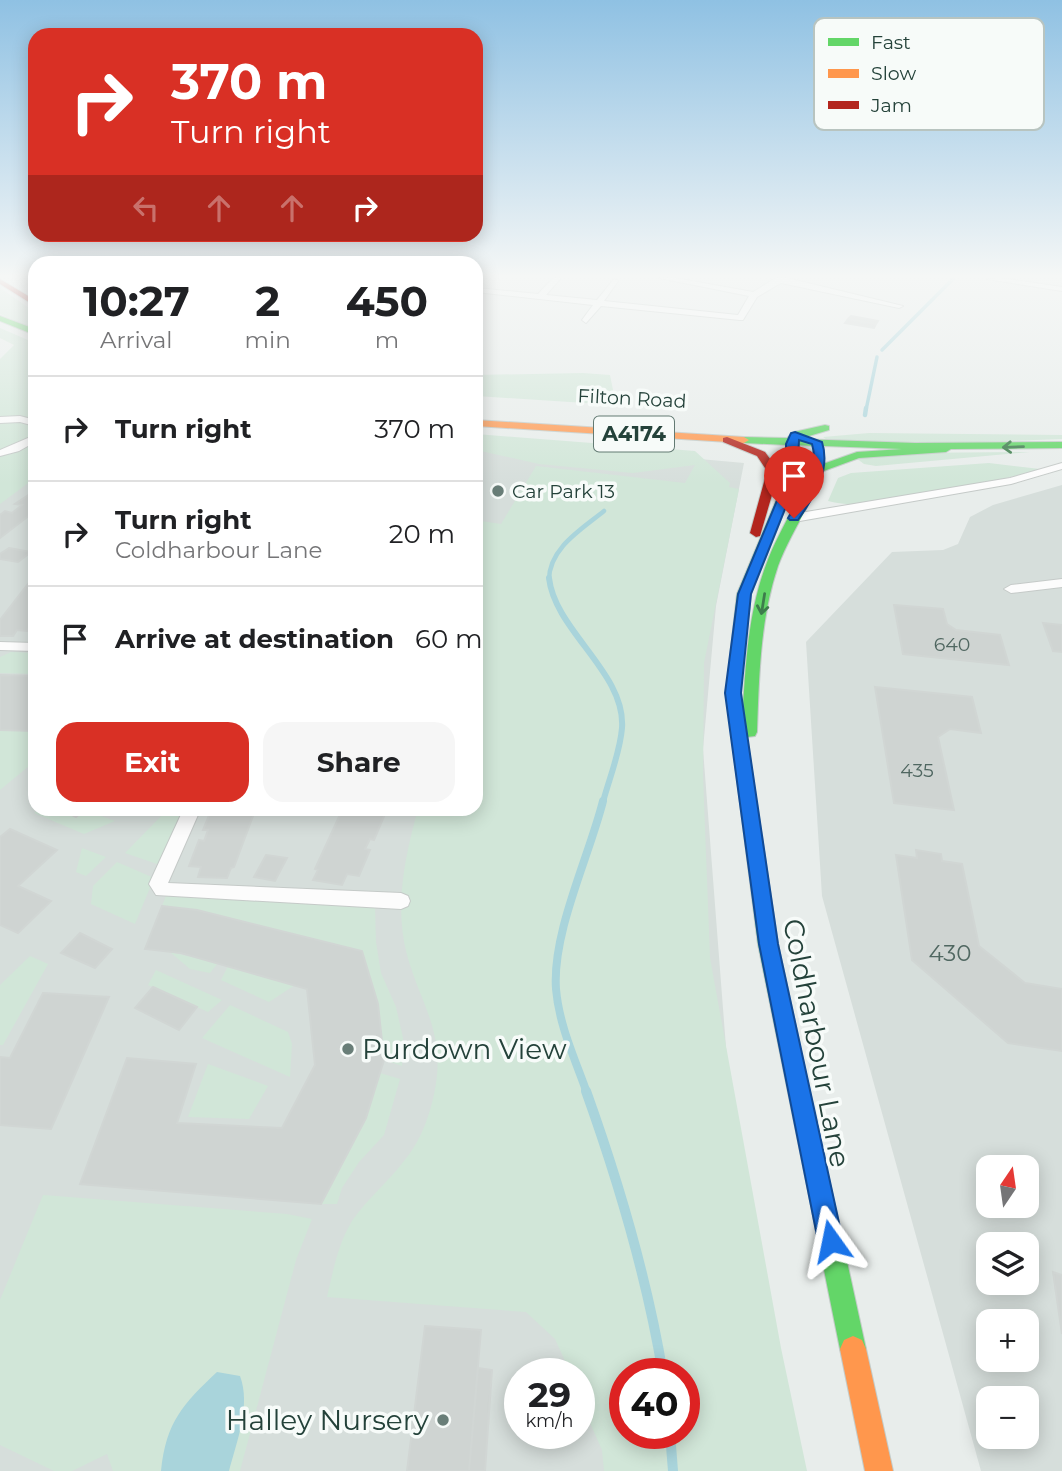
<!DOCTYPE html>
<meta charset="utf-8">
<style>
body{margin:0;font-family:Montserrat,sans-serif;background:#f6f6f6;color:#202124;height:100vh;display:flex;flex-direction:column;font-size:26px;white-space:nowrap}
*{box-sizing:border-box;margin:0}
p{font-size:23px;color:#757577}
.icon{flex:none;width:38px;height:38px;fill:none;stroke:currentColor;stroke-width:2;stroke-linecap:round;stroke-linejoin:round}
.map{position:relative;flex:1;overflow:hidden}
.panel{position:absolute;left:28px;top:256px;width:455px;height:560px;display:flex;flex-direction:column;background:#fff;border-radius:21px;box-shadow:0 4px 18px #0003}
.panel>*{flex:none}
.guide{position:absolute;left:28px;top:28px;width:455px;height:214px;border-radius:21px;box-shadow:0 4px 18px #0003;background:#d93025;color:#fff;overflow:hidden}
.needle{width:46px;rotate:13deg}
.fabs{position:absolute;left:976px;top:1155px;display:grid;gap:14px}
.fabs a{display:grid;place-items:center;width:63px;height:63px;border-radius:14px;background:#fff;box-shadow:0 4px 18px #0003;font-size:35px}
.speed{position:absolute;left:504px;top:1358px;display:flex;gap:14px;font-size:35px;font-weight:700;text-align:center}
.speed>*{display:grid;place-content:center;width:91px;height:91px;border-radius:50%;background:#fff;box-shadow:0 4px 18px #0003;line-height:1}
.speed small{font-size:18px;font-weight:400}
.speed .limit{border:10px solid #d22;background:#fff;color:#111}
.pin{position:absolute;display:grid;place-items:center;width:60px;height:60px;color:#fff;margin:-72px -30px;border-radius:50% 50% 50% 0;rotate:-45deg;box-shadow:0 0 7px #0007}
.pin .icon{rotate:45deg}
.me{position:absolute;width:77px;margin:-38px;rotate:348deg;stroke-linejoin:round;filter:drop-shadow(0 0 5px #0008)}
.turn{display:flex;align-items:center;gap:24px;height:147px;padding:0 28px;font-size:32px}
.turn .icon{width:91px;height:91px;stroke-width:2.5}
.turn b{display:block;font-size:49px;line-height:60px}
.lanes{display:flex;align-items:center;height:66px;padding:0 28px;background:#0003;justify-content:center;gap:35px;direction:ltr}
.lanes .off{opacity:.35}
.eta{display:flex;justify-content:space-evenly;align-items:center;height:119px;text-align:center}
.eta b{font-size:42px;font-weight:700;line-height:49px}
.button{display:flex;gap:14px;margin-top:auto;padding:14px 28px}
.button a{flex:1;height:80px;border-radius:21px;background:#d93025;color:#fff;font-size:28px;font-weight:700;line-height:80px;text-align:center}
.button a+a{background:#f6f6f6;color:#202124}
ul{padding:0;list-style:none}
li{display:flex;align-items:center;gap:21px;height:105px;padding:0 28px;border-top:2px solid #e0e0e0}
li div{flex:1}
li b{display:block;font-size:26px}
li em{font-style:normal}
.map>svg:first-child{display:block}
</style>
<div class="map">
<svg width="1062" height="1471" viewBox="0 0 1062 1471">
<rect width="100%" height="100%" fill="#e8edeb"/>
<path fill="#d6dedb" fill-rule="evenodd" d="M0,377l35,12v419h441v-369l268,24 -28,143 -13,143 33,428 39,294h-775zM520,1374h59v59h-59zM625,1374h59v59h-59z
M1062,485v986h-81l-159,-575 -16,-254 86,-90 51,-2 15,-6 12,-27 23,-12zM989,1167h38v39h-38zM989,1244h38v39h-38zM989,1321h38v39h-38zM989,1398h38v39h-38z"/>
<path fill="#d1e6d8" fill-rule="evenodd" d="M0,288l35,24v11l-8,3 -27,-12z
M0,328l35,15v135l-35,26v-145l14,-14 -14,-7z
M583,373l27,2 6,30 -140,-9v-21z
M869,433l193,2v4l-111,4 -121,-1 -7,-5z
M476,434l219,17 35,32 -1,4 10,2 -35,174 -1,112 7,183 71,390 26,123h-203l-2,-21 -23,-52v-24h-8l-16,-35 -29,-27 -199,-15c6,-26 11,-53 25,-76 15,-22 36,-39 52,-60 18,-21 28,-51 32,-78 8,-52 -16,-81 -29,-128 -13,-49 -2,-99 11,-146l58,-1v-279l5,-8 20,3 35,-58 149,17 10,-18 -62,8 -94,-9 -63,-14zM625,1374h59v59h-59z
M1030,452l-154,14 -12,-2 -8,-6 46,-5z
M989,463l51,6c-31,10 -63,14 -95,20 -37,7 -80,22 -117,12l10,-23 13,-5z
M11,652l24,1v21l-35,-1v-16z
M0,730l35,1v30l-35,29z
M39,809h19l18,8 10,-8h15l-5,5 19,7 -31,13 -50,-21z
M168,809h18l-26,56 -35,-12z
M82,848l24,9 -20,19 -10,-4z
M117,862l37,16 -19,46 -44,-20 2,-18z
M166,896l209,11 1,35 5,31 15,34 7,31 -1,28 -18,-6 -22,-109 -165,-41 -35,-4z
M170,952l48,11 -8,10 -20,-4z
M30,956l18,8 -45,81h-3v-60z
M228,966l67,19 -26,17 -48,-22z
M156,970l66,30 -14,12 -60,-27z
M230,1005l58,27 4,12 -2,33 -88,-39z
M208,1064l60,22 -19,33 -61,-2z
M380,1073l20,6 -16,56 -25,27 -17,26 -5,16h-16z
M43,1195l244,19 25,5 -16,41 -56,211h-127l-6,-17 -35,17h-18l-54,-26v-145z"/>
<path fill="#a9d4db" d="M217,1372l23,4c11,29 -3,65 -11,95h-68c5,-49 22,-67 56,-99z"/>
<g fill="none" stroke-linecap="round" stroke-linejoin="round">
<path stroke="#a9d4db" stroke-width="3.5" d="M882,350l72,-72
M866,410l11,-53"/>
<path stroke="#a9d4db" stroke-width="4.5" d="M865,415l1,-7
M549,580c0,-32 33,-51 55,-69"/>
<path stroke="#a9d4db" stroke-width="6" d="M549,578c6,53 77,95 73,150 -2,25 -13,51 -19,74"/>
<path stroke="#a9d4db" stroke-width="8" d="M587,1093c-12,-34 -28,-68 -31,-104 -4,-57 33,-132 47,-188"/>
<path stroke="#a9d4db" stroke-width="10" d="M586,1091c33,92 61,187 77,283
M670,1433l3,38"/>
</g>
<path fill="#cfd4d2" stroke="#d1d6d4" stroke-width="2" d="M851,316l27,5 -2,3 -28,-5z
M848,319l28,5 -2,4 -29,-5z
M30,494h5v17l-35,27v-23l5,-4 7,2 10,-8 -7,-1z
M9,548l22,4 -13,10 -18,-3v-5z
M35,575v44l-8,12 -10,-1 -4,6h-13v-16z
M894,605l49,4 4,15 9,6 44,5 9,30 -106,-11z
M1043,623l19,2v27l-9,-1z
M0,675l35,1v55l-35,-1z
M875,687l97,10 9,36 -31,-4 -12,8 16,73 -60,-7z
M58,808h28l-10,9z
M212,808h44l-22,59 -3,1 -4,10 -29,-1 3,-10 -12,-1 10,-26 5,1 4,-11h-5z
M343,808h32l-1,4 11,2 -11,26 -4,-1 -5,10 5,1 -11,26 -12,-2 -5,11 -29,-5 5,-10 -3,-1z
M10,829l47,21 -39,36 33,15 -33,32 -18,-8v-88z
M916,850l25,4 1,7 20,3 17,82 46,37 37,6v62l-54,-8 -96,-83 -16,-105 21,3z
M266,855l21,3 -12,23 -21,-4z
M162,906l35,4 165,41 16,53 6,56 -18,58 -45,86 -241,-20 47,-126 69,6 -19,59 105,5 33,-63 -8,-76 -126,-36 -36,-4z
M80,933l32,16 -17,19 -34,-15z
M153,987l44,20 -18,23 -44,-22z
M43,993l66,4 -58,132 -51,-4v-68l10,1z
M1053,1272l9,3v59z
M425,1326l56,4 -12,141h-62z
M478,1368l14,2 -7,101h-16z"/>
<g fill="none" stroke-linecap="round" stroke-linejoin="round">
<g stroke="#c5cac8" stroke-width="2">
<path id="street" d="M553,278h8l-15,17 51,5 17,-21 4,2 -14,20 134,14 11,-19 -90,-18h16l78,14 23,-14h11l116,28 -4,2 -118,-25 -24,14 -14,23h-3l-139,-14 -15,17 -4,-3 11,-15 -117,-13v-4l62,6z
M1000,278l62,9v4l-75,-12z
M0,417l20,-1 15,4v6l-15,-4 -20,1z
M35,435v7l-16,9 -19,5v-6z
M1062,463v6l-51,15 -217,38 -6,-4 6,-4 216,-36z
M1062,579v8l-51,6 -7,-4 7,-4z
M0,642l35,1v8l-35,-1z
M184,808h17l-33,75 233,10 7,3 2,5 -2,5 -7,3 -245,-14 -7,-11z"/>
</g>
<g stroke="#c3cbc8" stroke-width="2">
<path id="fast" d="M0,316l35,13v6l-35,-14z
M825,425l4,1v4l-30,9 116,4 147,-1v6l-111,1 -5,3 -87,6 -38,14c-9,33 -31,61 -43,94 -18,53 -19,111 -21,166l-2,4 -8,1 31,207 88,405 -4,9 -9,4 -9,-4 -4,-9 -82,-405 -32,-251 11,-99 48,-115 2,-34 -43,-2 -5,-3 5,-3 43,1 7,-6zM797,445l17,1c-5,45 -33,77 -48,119 -17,45 -20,95 -23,143l-3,-15 11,-99 46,-115zM824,446l78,3 -45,3 -34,12z"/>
</g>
<g stroke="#c3cbc8" stroke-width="2">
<path id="slow" d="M476,420l268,17 5,3 -5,3 -268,-17z
M853,1336l9,4 4,9 27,122h-28l-25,-122 4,-9z"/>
</g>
<g stroke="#c3cbc8" stroke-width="2">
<path id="jam" d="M0,279l35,21v6l-35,-22z
M727,437l38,15 14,19 -19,65 -4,1 -6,-4 17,-62 -10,-15 -34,-14v-4z"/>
</g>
<use href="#street" fill="#fcfcfc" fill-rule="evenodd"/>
<use href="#fast" fill="#63d668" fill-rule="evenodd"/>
<use href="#slow" fill="#ff974d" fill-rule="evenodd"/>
<use href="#jam" fill="#b3261e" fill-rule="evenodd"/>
</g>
<defs><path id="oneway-shaft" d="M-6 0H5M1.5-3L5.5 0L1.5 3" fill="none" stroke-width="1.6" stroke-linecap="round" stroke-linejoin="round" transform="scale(1.75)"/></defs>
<g stroke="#3d7d4c">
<use href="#oneway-shaft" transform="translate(1013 447) rotate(178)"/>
<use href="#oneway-shaft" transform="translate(763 604) rotate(99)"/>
</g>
<linearGradient id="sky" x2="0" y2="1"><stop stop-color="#8fc1e3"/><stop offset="0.57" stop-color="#f5f7f6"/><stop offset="1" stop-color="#f5f7f6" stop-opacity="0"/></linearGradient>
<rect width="1062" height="484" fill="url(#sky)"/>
<path fill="#1a73e8" stroke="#114b97" stroke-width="2" d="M795,432l27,10c9,29 -8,55 -24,78h-8l-2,-2c14,-23 32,-47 24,-74l-13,-4 -2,39 -46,115 -10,99 37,251 65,297 -3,9 -9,4 -9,-4 -4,-9 -59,-297 -34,-251 13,-99 48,-115v-35l5,-11z"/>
<g fill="#697e78" stroke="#f7fbf9" stroke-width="2.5">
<circle cx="498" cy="491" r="7"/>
<circle cx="348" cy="1049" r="7"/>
<circle cx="443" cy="1420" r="7"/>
</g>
<g text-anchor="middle" stroke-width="7" stroke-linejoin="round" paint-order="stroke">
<g font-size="19" fill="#24423a" stroke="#f7fbf9">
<text transform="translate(632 398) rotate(3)" y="7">Filton Road</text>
</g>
<g font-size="19" fill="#24423a" stroke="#f7fbf9" text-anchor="start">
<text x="512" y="498">Car Park 13</text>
</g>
<g font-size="19" fill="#506761">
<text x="952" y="651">640</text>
<text x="917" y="777">435</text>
</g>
<rect fill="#f7fbf9" stroke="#637a73" stroke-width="2" x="594" y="416.5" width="80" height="35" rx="5"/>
<g font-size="21" font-weight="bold" fill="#24423a">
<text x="634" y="441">A4174</text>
</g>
<g font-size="23" fill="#506761">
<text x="950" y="961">430</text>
</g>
<g font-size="28" fill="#24423a" stroke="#f7fbf9">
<text transform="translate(817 1043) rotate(79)" y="10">Coldharbour Lane</text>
</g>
<g font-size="28" fill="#24423a" stroke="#f7fbf9" text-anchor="start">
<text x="362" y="1059">Purdown View</text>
<text x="429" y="1430" text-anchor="end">Halley Nursery</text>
</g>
</g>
<rect x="814" y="18" width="230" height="112" rx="10" fill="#f7fbf9" stroke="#b8c4c0" stroke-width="2"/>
<rect x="828" y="38" width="31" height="8" fill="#63d668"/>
<rect x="828" y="69" width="31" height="9" fill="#ff974d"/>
<rect x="828" y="101" width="31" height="8" fill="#b3261e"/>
<g font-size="19" fill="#24423a">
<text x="871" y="49">Fast</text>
<text x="871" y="80">Slow</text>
<text x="871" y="112">Jam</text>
</g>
</svg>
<div class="fabs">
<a><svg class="needle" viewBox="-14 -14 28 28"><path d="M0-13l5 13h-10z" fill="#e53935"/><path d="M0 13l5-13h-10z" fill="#757577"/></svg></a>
<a><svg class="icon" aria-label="layers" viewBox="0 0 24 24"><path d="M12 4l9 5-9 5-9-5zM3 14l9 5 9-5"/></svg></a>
<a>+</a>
<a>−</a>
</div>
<div class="speed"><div>29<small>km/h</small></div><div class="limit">40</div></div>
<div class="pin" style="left:794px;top:518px;background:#d93025"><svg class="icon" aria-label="arrive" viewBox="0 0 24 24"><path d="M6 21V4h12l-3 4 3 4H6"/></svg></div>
<svg class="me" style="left:831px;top:1241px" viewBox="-20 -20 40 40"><path d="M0-17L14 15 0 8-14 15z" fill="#1a73e8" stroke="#fff" stroke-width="4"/></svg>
<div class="guide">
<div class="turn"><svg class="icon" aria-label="right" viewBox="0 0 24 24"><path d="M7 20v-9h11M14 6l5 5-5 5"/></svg><div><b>370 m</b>Turn right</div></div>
<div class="lanes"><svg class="icon off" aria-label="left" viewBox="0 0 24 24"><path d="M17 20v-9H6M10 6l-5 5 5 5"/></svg><svg class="icon off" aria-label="ahead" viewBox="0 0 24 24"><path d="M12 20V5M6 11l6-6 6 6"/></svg><svg class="icon off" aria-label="ahead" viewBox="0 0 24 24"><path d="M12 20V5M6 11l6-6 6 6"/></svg><svg class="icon" aria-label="right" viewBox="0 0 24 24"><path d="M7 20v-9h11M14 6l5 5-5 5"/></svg></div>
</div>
<section class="panel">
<div class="eta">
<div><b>10:27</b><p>Arrival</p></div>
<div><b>2</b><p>min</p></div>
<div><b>450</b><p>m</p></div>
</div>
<ul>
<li><svg class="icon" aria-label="right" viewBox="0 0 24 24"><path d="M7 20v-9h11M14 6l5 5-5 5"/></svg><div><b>Turn right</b></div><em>370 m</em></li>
<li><svg class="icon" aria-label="right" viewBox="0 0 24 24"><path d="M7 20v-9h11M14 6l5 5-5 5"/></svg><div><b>Turn right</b><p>Coldharbour Lane</p></div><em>20 m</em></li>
<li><svg class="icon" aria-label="arrive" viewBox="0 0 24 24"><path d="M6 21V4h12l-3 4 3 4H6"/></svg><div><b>Arrive at destination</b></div><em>60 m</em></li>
</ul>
<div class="button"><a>Exit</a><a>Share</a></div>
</section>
</div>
